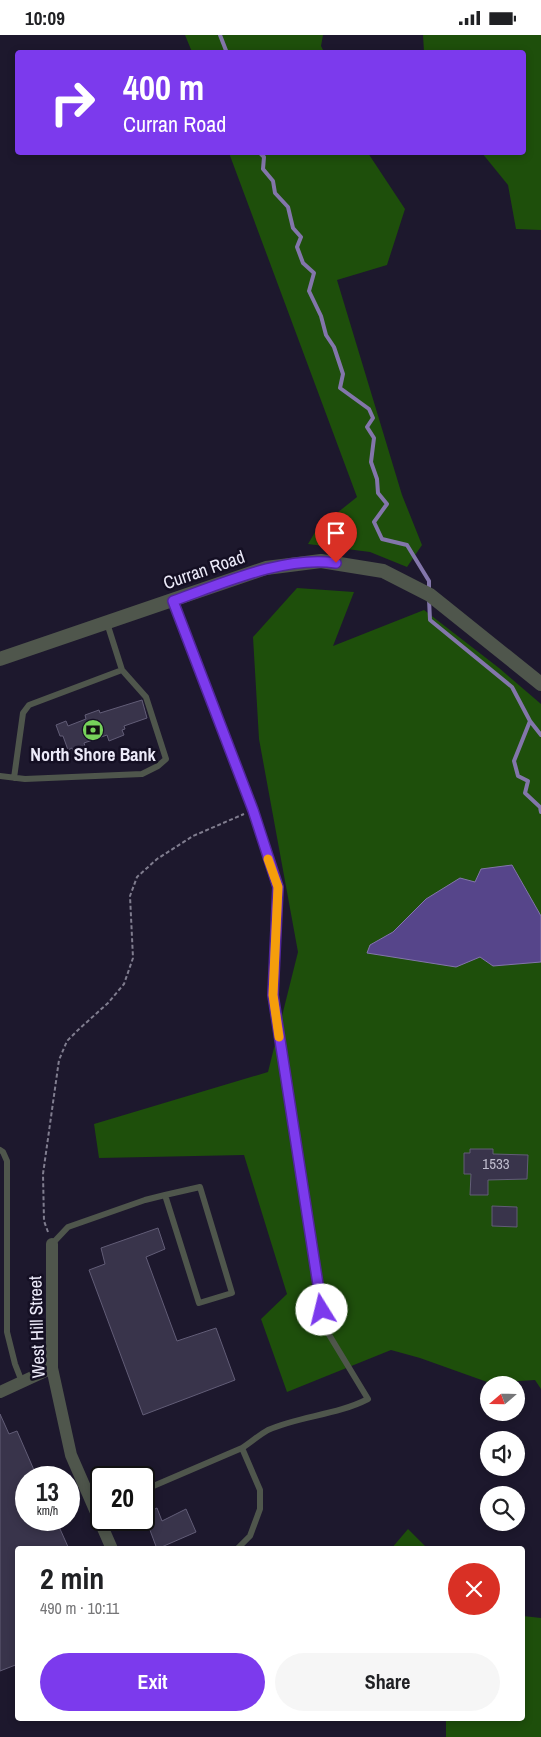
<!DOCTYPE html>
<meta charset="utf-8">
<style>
body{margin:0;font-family:"Archivo Narrow",sans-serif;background:#f6f6f6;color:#202124;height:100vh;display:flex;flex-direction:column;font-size:19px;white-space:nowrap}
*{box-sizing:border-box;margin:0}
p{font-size:16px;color:#757577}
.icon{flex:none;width:28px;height:28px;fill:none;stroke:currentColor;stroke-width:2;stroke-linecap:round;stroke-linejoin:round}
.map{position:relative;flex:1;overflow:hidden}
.panel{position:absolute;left:15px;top:1511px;width:510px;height:175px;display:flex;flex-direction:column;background:#fff;border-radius:5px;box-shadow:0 2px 8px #0003}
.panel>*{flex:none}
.banner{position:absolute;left:15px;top:15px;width:511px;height:105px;border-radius:5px;box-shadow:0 2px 8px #0003;background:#7c3aed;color:#fff;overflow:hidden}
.needle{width:32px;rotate:250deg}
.fabs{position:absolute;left:480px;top:1341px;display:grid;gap:10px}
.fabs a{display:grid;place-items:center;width:45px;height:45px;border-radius:50%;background:#fff;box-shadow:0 2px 8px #0003;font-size:25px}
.speed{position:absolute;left:15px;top:1431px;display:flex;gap:10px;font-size:25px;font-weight:700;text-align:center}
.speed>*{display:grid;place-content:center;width:65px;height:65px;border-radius:50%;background:#fff;box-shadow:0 2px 8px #0003;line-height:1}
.speed small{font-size:12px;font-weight:400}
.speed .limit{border:2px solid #111;border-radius:8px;background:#fff;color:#111}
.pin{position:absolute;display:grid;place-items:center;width:42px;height:42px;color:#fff;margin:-51px -21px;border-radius:50% 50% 50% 0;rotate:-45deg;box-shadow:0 0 5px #0007}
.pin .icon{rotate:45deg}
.me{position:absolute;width:55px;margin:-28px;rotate:351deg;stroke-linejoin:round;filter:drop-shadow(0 0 4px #0008)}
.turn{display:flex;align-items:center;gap:18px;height:105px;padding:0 25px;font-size:22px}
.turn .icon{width:65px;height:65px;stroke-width:2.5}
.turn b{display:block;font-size:35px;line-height:42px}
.round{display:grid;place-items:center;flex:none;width:52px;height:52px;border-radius:26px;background:#f6f6f6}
.summary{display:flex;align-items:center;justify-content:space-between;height:85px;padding:0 25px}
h1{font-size:30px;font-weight:700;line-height:38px}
.cta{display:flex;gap:10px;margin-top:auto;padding:10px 25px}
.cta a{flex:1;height:58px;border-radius:30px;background:#7c3aed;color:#fff;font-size:20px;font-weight:700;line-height:58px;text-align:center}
.cta a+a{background:#f6f6f6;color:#202124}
.status{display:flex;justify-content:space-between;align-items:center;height:35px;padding:0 25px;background:#fff;direction:ltr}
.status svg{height:14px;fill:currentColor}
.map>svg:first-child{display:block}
</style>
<div class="status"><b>10:09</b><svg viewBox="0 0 49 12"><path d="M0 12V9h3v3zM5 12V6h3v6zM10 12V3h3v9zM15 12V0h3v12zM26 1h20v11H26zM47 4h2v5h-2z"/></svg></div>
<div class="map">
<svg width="541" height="1702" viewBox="0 0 541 1702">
<rect width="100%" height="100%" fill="#1d182d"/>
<path fill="#1e4f0b" d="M185,0h138l-2,11 3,6h-132z
M423,0h118v195l-25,-1 -8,-44 -26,-32h42v-100l-100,-1z
M229,118h139l37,56 -18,56 -50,15 65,215 20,50 -15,22 -37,-15 -62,-8 9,-15 40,-32z
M297,553l57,4 -21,54 91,-36 75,58 42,36v212l-29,-51 -37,17 -49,17 -33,33 -23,13 86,22 24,-10 13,9 48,-4v427l-6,-9 -45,3 -70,-25 -29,-8 -104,42 -26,-73 26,-25 -43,-139 -145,3 -5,-34 174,-52 30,-120 -39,-213 -6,-102z
M408,1494l20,20h-37z
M523,1581l18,2v119h-95v-18h76z"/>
<path fill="#56458a" stroke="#8376ab" d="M512,830l29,51v46l-48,4 -13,-9 -24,10 -89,-14 3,-8 23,-13 33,-33 34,-21 15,4 6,-13z"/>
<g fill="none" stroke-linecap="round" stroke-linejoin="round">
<path stroke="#8376ab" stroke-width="4" d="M220,0l7,18
M260,118l4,4 -1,12 10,12 2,12 13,14 5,21 8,9 -4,10 6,16 11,10 -5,18 12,25 5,19 8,12 9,27 -3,14 29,21 4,9 -6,9 7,11 -3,24 6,17 1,14 9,11 -13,18 8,17 25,6 22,36v11
M429,564l1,21 82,67 18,34 -16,40 4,15 10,5 -3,12 15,14 1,5
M530,686l11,14"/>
</g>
<path fill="#39344b" stroke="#625d77" d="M142,665l5,18 -23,8 1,3 -3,1 2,5 -15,6 -2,-6 -23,8 3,10 -12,4 -3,-9 -4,2 -5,-14h-3l-4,-11 10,-4 2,5 18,-7 -1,-4 14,-5 1,3z
M470,1114h23v5l35,1 -1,24 -39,1v15h-18l1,-21h-7v-21h6z
M492,1171l25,1v20l-25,-1z
M158,1193l7,21 -19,8 31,84 39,-13 19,52 -92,35 -54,-145 16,-6 -4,-16z
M0,1379l9,20 8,-3 20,46h-11v43h30l13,29h-51v115l-18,7z
M157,1473l5,13 24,-12 10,23 -39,17 -13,-35z"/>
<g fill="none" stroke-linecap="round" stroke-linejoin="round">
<path stroke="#807d8f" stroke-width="2" stroke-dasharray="4 2.5" stroke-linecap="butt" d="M48,1197l-4,-11 -1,-47 16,-114 8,-19 11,-11 30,-27 16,-19 9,-26 -3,-62 7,-19 20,-18 36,-23 51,-22"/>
<path stroke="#4f564c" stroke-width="6" d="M173,566l80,209 25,77 -5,108 52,333 43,71c-31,16 -68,17 -100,31 -9,5 -18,13 -26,18
M0,741l25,3 117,-5 16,-8 8,-7 -20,-62 -24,-27 -15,-47
M14,743l9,-65 6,-8 93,-35
M0,1115l3,2 4,9v171l8,32 7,18
M52,1209l16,-17 77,-27 20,-5 34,108 33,-10 -32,-106 -35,8
M144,1455l98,-42 18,42v19l-10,27 -13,13
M89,1460l12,-4"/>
<path stroke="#4f564c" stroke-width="12" d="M52,1209v124l19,87 41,94
M0,1357l52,-24"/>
<path stroke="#4f564c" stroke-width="14" d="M0,624l266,-91 55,-7 62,10 47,24 111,89"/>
</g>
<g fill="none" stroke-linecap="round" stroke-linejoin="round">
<g stroke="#51269a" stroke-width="12">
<path id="route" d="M322,1275l-49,-315 5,-108 -25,-77 -80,-209c48,-17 112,-46 163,-38"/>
</g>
<use href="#route" stroke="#7c3aed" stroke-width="9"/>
<path stroke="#f59e0b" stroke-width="9" d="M268,824l10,28 -5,108 6,42"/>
</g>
<defs>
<g id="bank-disc" transform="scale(1.125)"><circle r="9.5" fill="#76d25a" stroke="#140f23"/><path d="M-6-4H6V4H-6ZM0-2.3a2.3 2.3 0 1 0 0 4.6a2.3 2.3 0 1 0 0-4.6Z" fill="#111"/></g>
</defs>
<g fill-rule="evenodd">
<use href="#bank-disc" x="93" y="695"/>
</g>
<g text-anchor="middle" stroke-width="5" stroke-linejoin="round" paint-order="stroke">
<g font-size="15" fill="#bfbcce">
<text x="496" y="1134">1533</text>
</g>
<g font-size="18" fill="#eceaf9" stroke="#140f23">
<text transform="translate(204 535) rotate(-19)" y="6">Curran Road</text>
<text transform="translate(37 1292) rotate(-92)" y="6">West Hill Street</text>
</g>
<g font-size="18" font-weight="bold" fill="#eceaf9" stroke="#140f23">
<text x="93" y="726">North Shore Bank</text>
</g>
</g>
</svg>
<div class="fabs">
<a><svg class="needle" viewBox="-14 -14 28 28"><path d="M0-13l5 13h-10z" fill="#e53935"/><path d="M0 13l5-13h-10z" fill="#757577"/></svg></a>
<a><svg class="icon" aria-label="sound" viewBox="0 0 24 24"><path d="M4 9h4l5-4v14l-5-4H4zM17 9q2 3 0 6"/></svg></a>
<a><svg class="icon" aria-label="search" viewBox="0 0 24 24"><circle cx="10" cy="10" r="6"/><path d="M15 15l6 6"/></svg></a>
</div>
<div class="speed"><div>13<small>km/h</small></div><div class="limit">20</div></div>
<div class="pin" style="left:336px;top:528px;background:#d93025"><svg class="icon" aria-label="arrive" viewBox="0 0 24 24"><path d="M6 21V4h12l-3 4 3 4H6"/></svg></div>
<svg class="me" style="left:322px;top:1275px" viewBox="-20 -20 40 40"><circle r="19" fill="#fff"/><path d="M0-13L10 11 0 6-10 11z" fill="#7c3aed"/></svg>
<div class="banner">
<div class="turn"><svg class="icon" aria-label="right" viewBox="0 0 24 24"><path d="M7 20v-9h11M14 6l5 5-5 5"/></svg><div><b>400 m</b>Curran Road</div></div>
</div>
<section class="panel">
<div class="summary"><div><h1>2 min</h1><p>490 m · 10:11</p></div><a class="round" style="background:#d93025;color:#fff"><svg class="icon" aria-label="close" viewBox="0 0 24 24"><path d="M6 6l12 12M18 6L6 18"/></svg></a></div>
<div class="cta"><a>Exit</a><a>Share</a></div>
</section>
</div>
